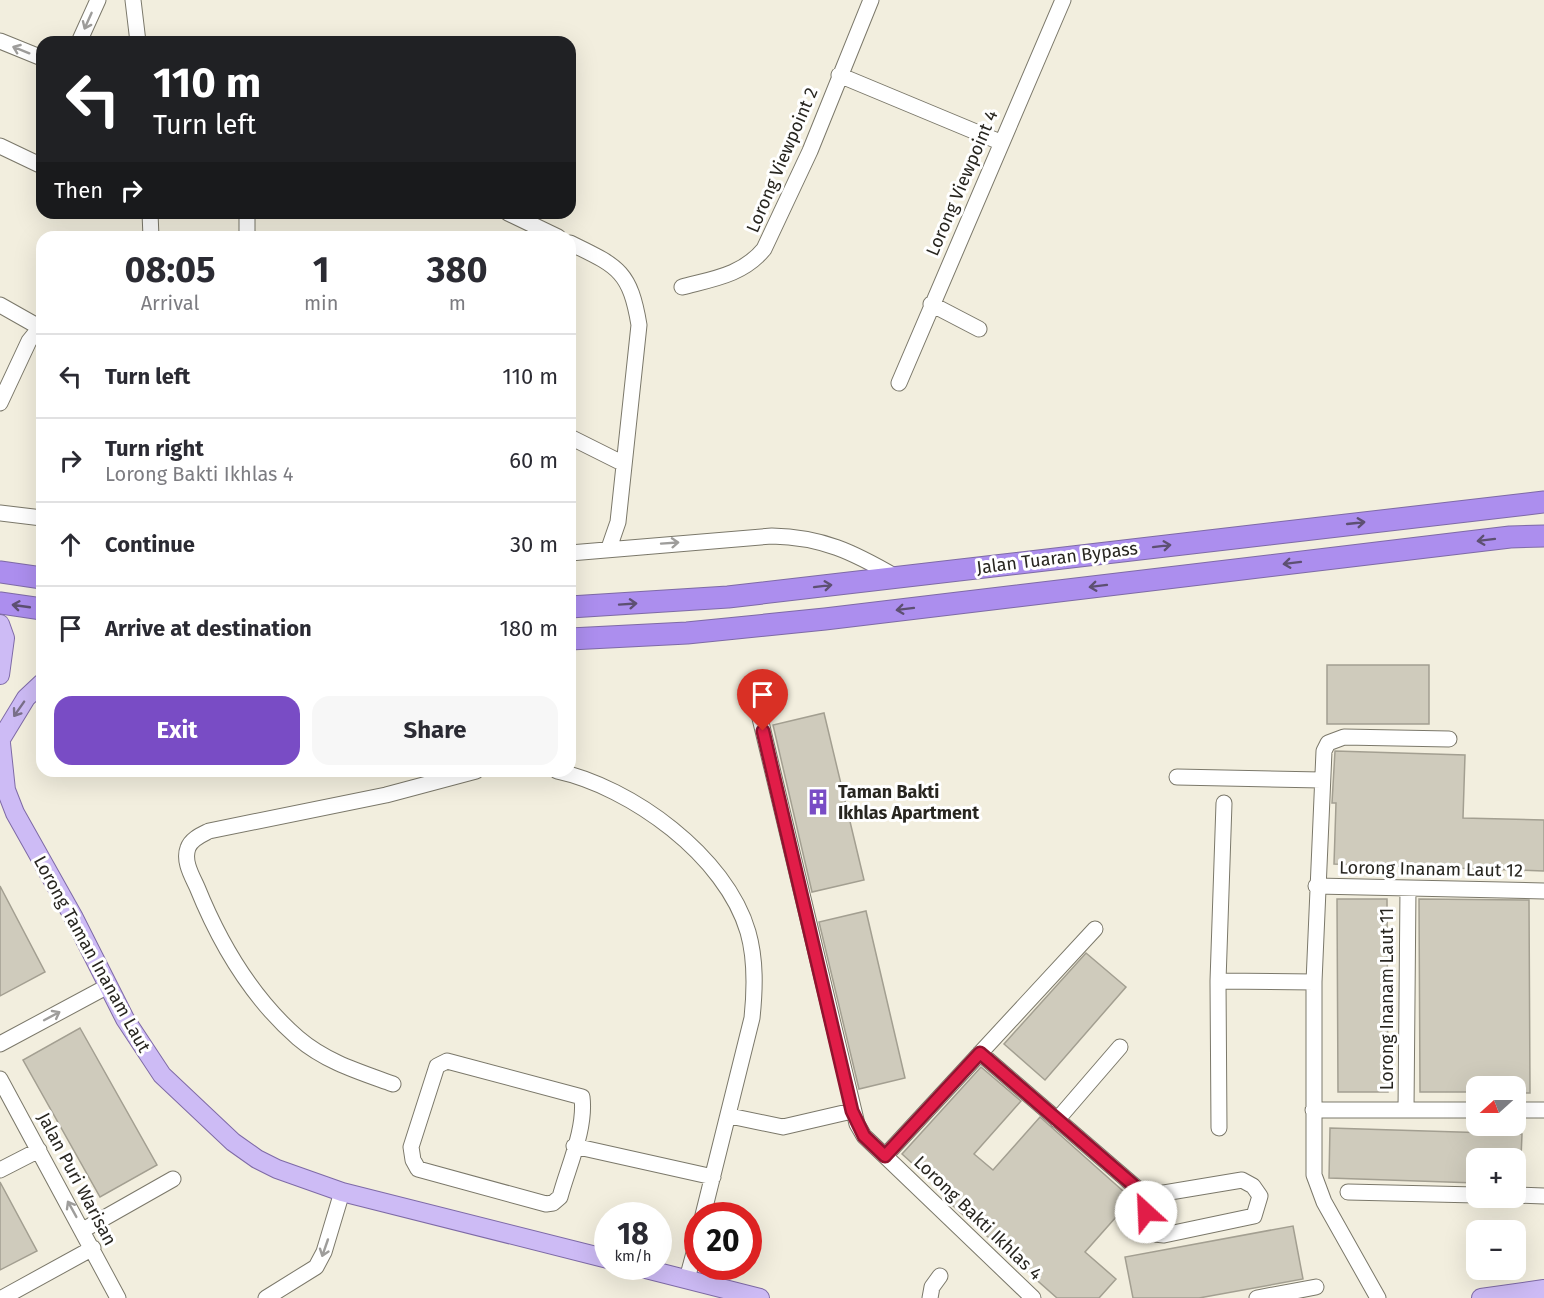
<!DOCTYPE html>
<meta charset="utf-8">
<style>
body{margin:0;font-family:"Fira Sans",sans-serif;background:#f7f7f7;color:#2b2b33;height:100vh;display:flex;flex-direction:column;font-size:22px;white-space:nowrap}
*{box-sizing:border-box;margin:0}
p{font-size:20px;color:#7c7c81}
.icon{flex:none;width:33px;height:33px;fill:none;stroke:currentColor;stroke-width:2;stroke-linecap:round;stroke-linejoin:round}
.map{position:relative;flex:1;overflow:hidden}
.side{position:absolute;left:36px;top:231px;width:540px;height:546px;display:flex;flex-direction:column;background:#fff;border-radius:18px;box-shadow:0 6px 24px #0002}
.side>*{flex:none}
.banner{position:absolute;left:36px;top:36px;width:540px;height:183px;border-radius:18px;box-shadow:0 6px 24px #0002;background:#202124;color:#fff;overflow:hidden}
.needle{width:39px;rotate:249deg}
.tools{position:absolute;left:1466px;top:1076px;display:grid;gap:12px}
.tools a{display:grid;place-items:center;width:60px;height:60px;border-radius:12px;background:#fff;box-shadow:0 6px 24px #0002;font-size:30px}
.speed{position:absolute;left:594px;top:1202px;display:flex;gap:12px;font-size:30px;font-weight:700;text-align:center}
.speed>*{display:grid;place-content:center;width:78px;height:78px;border-radius:50%;background:#fff;box-shadow:0 6px 24px #0002;line-height:1}
.speed small{font-size:15px;font-weight:400}
.speed .limit{border:9px solid #d22;background:#fff;color:#111}
.pin{position:absolute;display:grid;place-items:center;width:51px;height:51px;color:#fff;margin:-62px -26px;border-radius:50% 50% 50% 0;rotate:-45deg;box-shadow:0 0 6px #0007}
.pin .icon{rotate:45deg}
.me{position:absolute;width:66px;margin:-33px;rotate:335deg;stroke-linejoin:round;filter:drop-shadow(0 0 4px #0008)}
.turn{display:flex;align-items:center;gap:21px;height:126px;padding:0 18px;font-size:27px}
.turn .icon{width:78px;height:78px;stroke-width:2.5}
.turn b{display:block;font-size:42px;line-height:51px}
.then{display:flex;align-items:center;height:57px;padding:0 18px;background:#0003;gap:12px;font-size:22px}
.eta{display:flex;justify-content:space-evenly;align-items:center;height:102px;text-align:center}
.eta b{font-size:36px;font-weight:700;line-height:42px}
.button{display:flex;gap:12px;margin-top:auto;padding:12px 18px}
.button a{flex:1;height:69px;border-radius:18px;background:#794cc5;color:#fff;font-size:24px;font-weight:700;line-height:69px;text-align:center}
.button a+a{background:#f7f7f7;color:#2b2b33}
ul{padding:0;list-style:none}
li{display:flex;align-items:center;gap:18px;height:84px;padding:0 18px;border-top:2px solid #e1e1e2}
li div{flex:1}
li b{display:block;font-size:22px}
li em{font-style:normal}
.map>svg:first-child{display:block}
</style>
<div class="map">
<svg width="1544" height="1298" viewBox="0 0 1544 1298">
<rect width="100%" height="100%" fill="#f2eede"/>
<path fill="#cfcbbc" stroke="#a39f91" stroke-width="1.5" d="M1327,665h102v59h-102z
M824,713l40,167 -52,12 -39,-167z
M1335,751l130,4 -2,63 81,2v51l-210,-7 2,-61h-4z
M0,886l45,86 -45,24z
M1337,899h50l1,193h-50z
M1419,899l110,1 1,193h-15v-7h-45v6h-50z
M866,911l39,167 -46,11 -40,-167z
M1086,953l40,34 -81,93 -41,-36z
M80,1028l77,137 -57,32 -77,-137z
M981,1067l40,34 -47,53 19,16 47,-53 92,82 -47,53 31,27 -17,19h-42l-105,-93 3,-3 -53,-48z
M1330,1128l192,6 -1,24h-45v25l-147,-5z
M0,1182l37,69 -37,19z
M1293,1226l10,53 -104,19h-66l-8,-41z"/>
<g fill="none" stroke-linecap="round" stroke-linejoin="round">
<g stroke="#7b786a" stroke-width="17">
<path id="minor" d="M133,0l5,42
M0,41l42,17
M79,42l19,-42
M839,75l161,67
M0,146l42,20
M150,213l1,24
M247,213v24
M508,213l50,24
M570,243c47,23 60,27 69,82l-21,197 -9,26
M682,287c30,-8 61,-12 82,-38l46,-98 61,-151
M931,304l48,25
M0,305l39,22
M899,383l164,-383
M0,403l29,-62 13,-16
M570,437l52,26
M0,513l42,5
M570,553l202,-17c50,1 81,16 124,41
M759,714l98,410 7,12 21,20 148,142
M557,771c74,16 169,85 191,161 8,28 7,57 4,86l-49,197
M1177,777l144,3
M1316,886l228,5
M1218,981l96,1
M0,1044l108,-58
M980,1053l166,143v16l8,22 10,1 90,-19 6,-20 -7,-10 -11,-6 -96,16
M447,1061l135,36c4,32 -14,70 -22,100l-7,6 -7,1 -128,-35 -5,-9 -2,-13 26,-81z
M0,1079l118,219
M393,1084c-33,-12 -67,-22 -95,-46 -46,-40 -78,-94 -101,-151 -5,-11 -14,-26 -9,-39 3,-9 13,-13 21,-17l177,-36 90,-24
M1313,1110h163
M1406,1110l2,-222
M1515,1110h29
M730,1116l53,11 69,-16
M1057,1120l63,-73
M1219,1128l-1,-147 6,-178
M574,1146l139,31
M885,1156l210,-227
M0,1170l39,-20
M1348,1192l128,3
M1515,1195l29,1
M83,1230l90,-51
M687,1279l11,-41
M2,1298l91,-50
M266,1298l50,-31 8,-15 18,-60
M930,1298l2,-11 8,-11
M1257,1298l59,-11
M1378,1298l-54,-96 -10,-27v-193l10,-231 4,-8 16,-6 105,2"/>
</g>
<g stroke="#7e6aa6" stroke-width="20">
<path id="major" d="M0,624l5,14 -5,37
M0,734l6,56 9,23 59,105 51,101 37,56 71,67 24,17 20,10 65,23 266,67
M1,739l25,-41 16,-15
M634,1266l126,32
M1481,1298l63,-9"/>
</g>
<g stroke="#7e6aa6" stroke-width="23">
<path id="highway" d="M0,572l42,6
M0,603l42,6
M570,607l158,-10 816,-95
M570,639l117,-6 138,-14 685,-82 34,-1"/>
</g>
<use href="#minor" stroke="#fff" stroke-width="15"/>
<use href="#major" stroke="#cdbbf5" stroke-width="18"/>
<use href="#highway" stroke="#ac8eee" stroke-width="21"/>
</g>
<defs><path id="oneway-shaft" d="M-6 0H5M1.5-3L5.5 0L1.5 3" fill="none" stroke-width="1.6" stroke-linecap="round" stroke-linejoin="round" transform="scale(1.5)"/></defs>
<g stroke="#9e9d9b">
<use href="#oneway-shaft" transform="translate(88 21) rotate(114)"/>
<use href="#oneway-shaft" transform="translate(21 50) rotate(-158)"/>
<use href="#oneway-shaft" transform="translate(670 543) rotate(-4)"/>
<use href="#oneway-shaft" transform="translate(52 1016) rotate(-28)"/>
<use href="#oneway-shaft" transform="translate(72 1209) rotate(-119)"/>
<use href="#oneway-shaft" transform="translate(325 1248) rotate(109)"/>
</g>
<g stroke="#5d5072">
<use href="#oneway-shaft" transform="translate(1356 523) rotate(-6)"/>
<use href="#oneway-shaft" transform="translate(1486 540) rotate(173)"/>
<use href="#oneway-shaft" transform="translate(1162 546) rotate(-7)"/>
<use href="#oneway-shaft" transform="translate(1292 563) rotate(173)"/>
<use href="#oneway-shaft" transform="translate(823 586) rotate(-7)"/>
<use href="#oneway-shaft" transform="translate(1098 586) rotate(173)"/>
<use href="#oneway-shaft" transform="translate(628 604) rotate(-4)"/>
<use href="#oneway-shaft" transform="translate(21 606) rotate(-172)"/>
<use href="#oneway-shaft" transform="translate(905 609) rotate(173)"/>
</g>
<use stroke="#7a708a" href="#oneway-shaft" transform="translate(19 709) rotate(125)"/>
<g fill="none" stroke-linecap="round" stroke-linejoin="round">
<g stroke="#92132f" stroke-width="15">
<path id="route" d="M763,731l89,380 12,25 21,20 95,-103 166,143v16"/>
</g>
<use href="#route" stroke="#e11d48" stroke-width="10"/>
</g>
<defs>
<g id="building-bare" transform="scale(2.07)"><path d="M-4-6H4V6H1V3H-1V6H-4ZM-2.5-4.3h1.7v1.8h-1.7ZM.8-4.3h1.7v1.8H.8ZM-2.5-1h1.7V.8h-1.7ZM.8-1h1.7V.8H.8Z" fill="#794cc5" stroke="#fff" stroke-width="2.5" paint-order="stroke"/></g>
</defs>
<g fill-rule="evenodd">
<use href="#building-bare" x="818" y="802"/>
</g>
<g text-anchor="middle" stroke-width="6" stroke-linejoin="round" paint-order="stroke">
<g font-size="18" fill="#282620" stroke="#fff">
<text transform="translate(782 160) rotate(-67)" y="6">Lorong Viewpoint 2</text>
<text transform="translate(962 183) rotate(-67)" y="6">Lorong Viewpoint 4</text>
<text transform="translate(1057 558) rotate(-7)" y="6">Jalan Tuaran Bypass</text>
<text transform="translate(1431 869) rotate(1)" y="6">Lorong Inanam Laut 12</text>
<text transform="translate(92 954) rotate(61)" y="6">Lorong Taman Inanam Laut</text>
<text transform="translate(1387 999) rotate(-90)" y="6">Lorong Inanam Laut 11</text>
<text transform="translate(77 1179) rotate(62)" y="6">Jalan Puri Warisan</text>
<text transform="translate(978 1218) rotate(44)" y="6">Lorong Bakti Ikhlas 4</text>
</g>
<g font-size="18" font-weight="bold" fill="#282620" stroke="#fff" text-anchor="start">
<text x="838" y="798">Taman Bakti<tspan x="838" dy="21">Ikhlas Apartment</tspan></text>
</g>
</g>
</svg>
<div class="tools">
<a><svg class="needle" viewBox="-14 -14 28 28"><path d="M0-13l5 13h-10z" fill="#e53935"/><path d="M0 13l5-13h-10z" fill="#7c7c81"/></svg></a>
<a>+</a>
<a>−</a>
</div>
<div class="speed"><div>18<small>km/h</small></div><div class="limit">20</div></div>
<div class="pin" style="left:763px;top:731px;background:#d93025"><svg class="icon" aria-label="arrive" viewBox="0 0 24 24"><path d="M6 21V4h12l-3 4 3 4H6"/></svg></div>
<svg class="me" style="left:1146px;top:1212px" viewBox="-20 -20 40 40"><circle r="19" fill="#fff"/><path d="M0-13L10 11 0 6-10 11z" fill="#e11d48"/></svg>
<div class="banner">
<div class="turn"><svg class="icon" aria-label="left" viewBox="0 0 24 24"><path d="M17 20v-9H6M10 6l-5 5 5 5"/></svg><div><b>110 m</b>Turn left</div></div>
<div class="then">Then<svg class="icon" aria-label="right" viewBox="0 0 24 24"><path d="M7 20v-9h11M14 6l5 5-5 5"/></svg></div>
</div>
<section class="side">
<div class="eta">
<div><b>08:05</b><p>Arrival</p></div>
<div><b>1</b><p>min</p></div>
<div><b>380</b><p>m</p></div>
</div>
<ul>
<li><svg class="icon" aria-label="left" viewBox="0 0 24 24"><path d="M17 20v-9H6M10 6l-5 5 5 5"/></svg><div><b>Turn left</b></div><em>110 m</em></li>
<li><svg class="icon" aria-label="right" viewBox="0 0 24 24"><path d="M7 20v-9h11M14 6l5 5-5 5"/></svg><div><b>Turn right</b><p>Lorong Bakti Ikhlas 4</p></div><em>60 m</em></li>
<li><svg class="icon" aria-label="ahead" viewBox="0 0 24 24"><path d="M12 20V5M6 11l6-6 6 6"/></svg><div><b>Continue</b></div><em>30 m</em></li>
<li><svg class="icon" aria-label="arrive" viewBox="0 0 24 24"><path d="M6 21V4h12l-3 4 3 4H6"/></svg><div><b>Arrive at destination</b></div><em>180 m</em></li>
</ul>
<div class="button"><a>Exit</a><a>Share</a></div>
</section>
</div>
